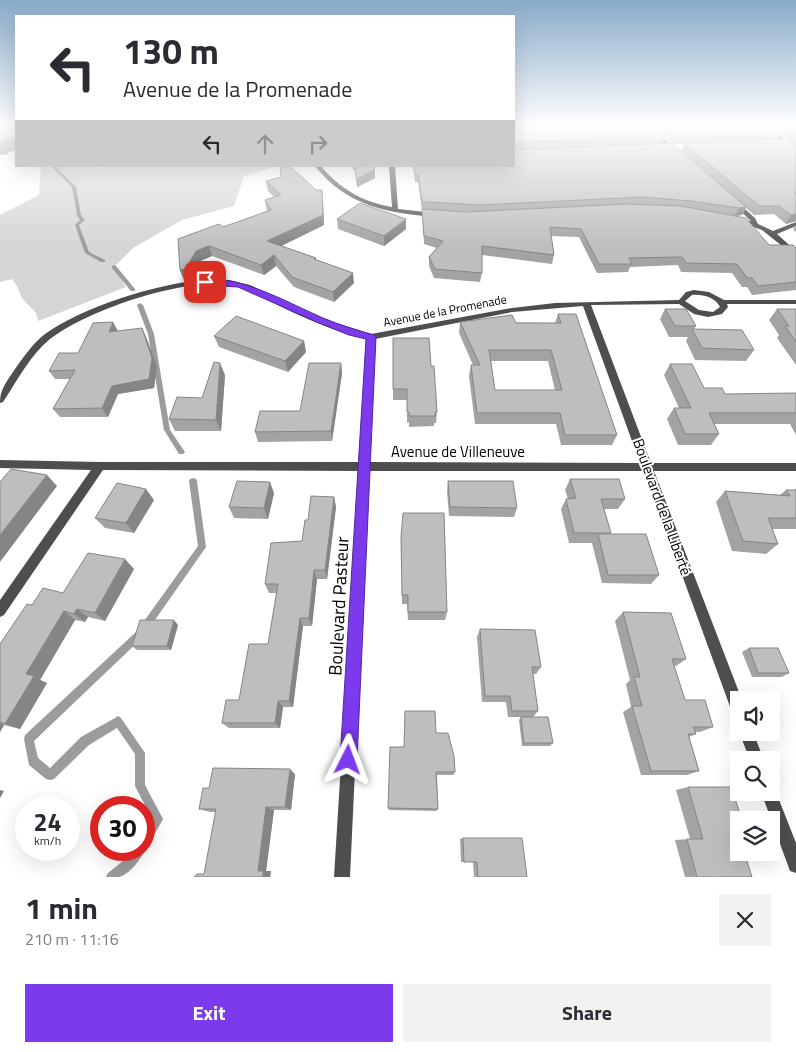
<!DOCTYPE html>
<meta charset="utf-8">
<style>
body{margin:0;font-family:"Titillium Web",sans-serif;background:#f2f2f3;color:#2b2b33;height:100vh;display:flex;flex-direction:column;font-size:19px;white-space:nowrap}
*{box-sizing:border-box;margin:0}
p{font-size:16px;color:#7c7c81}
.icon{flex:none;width:28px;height:28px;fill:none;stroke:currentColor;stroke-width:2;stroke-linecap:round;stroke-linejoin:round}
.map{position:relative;height:877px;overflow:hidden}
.panel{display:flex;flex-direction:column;background:#fff;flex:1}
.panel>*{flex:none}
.banner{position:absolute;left:15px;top:15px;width:500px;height:152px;border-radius:0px;box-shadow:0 5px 20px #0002;background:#fff;color:#2b2b33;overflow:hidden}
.buttons{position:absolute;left:730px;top:691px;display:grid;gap:10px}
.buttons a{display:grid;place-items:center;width:50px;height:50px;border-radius:0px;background:#fff;box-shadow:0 5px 20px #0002;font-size:25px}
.speed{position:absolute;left:15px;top:796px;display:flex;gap:10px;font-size:25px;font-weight:700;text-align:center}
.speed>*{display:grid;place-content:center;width:65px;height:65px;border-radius:50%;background:#fff;box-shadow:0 5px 20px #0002;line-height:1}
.speed small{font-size:12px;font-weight:400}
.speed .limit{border:8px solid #d22;background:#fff;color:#111}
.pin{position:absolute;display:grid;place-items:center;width:42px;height:42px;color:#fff;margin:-21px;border-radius:10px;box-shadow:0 2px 8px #0006}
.me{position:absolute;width:55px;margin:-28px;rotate:3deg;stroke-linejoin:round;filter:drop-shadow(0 0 4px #0008)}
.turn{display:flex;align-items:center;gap:18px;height:105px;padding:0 25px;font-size:22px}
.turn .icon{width:65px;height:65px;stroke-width:2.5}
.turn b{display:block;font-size:35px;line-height:42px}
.lanes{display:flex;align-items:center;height:48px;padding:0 25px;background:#0003;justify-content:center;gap:25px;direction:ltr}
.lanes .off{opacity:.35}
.round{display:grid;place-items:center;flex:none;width:52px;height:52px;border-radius:0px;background:#f2f2f3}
.summary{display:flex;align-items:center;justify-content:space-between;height:85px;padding:0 25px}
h1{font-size:30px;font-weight:700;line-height:38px}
.action{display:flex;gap:10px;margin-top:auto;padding:10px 25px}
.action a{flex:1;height:58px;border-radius:0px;background:#7c3aed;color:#fff;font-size:20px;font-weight:700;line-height:58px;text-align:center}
.action a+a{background:#f2f2f3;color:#2b2b33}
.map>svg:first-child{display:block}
</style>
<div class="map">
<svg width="796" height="877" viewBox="0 0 796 877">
<rect width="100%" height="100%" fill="#fff"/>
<path fill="#d5d5d5" d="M41,166h56v2l15,-2h165l-33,10 -10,30 -52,14 -49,28 -19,19 12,20 -88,34c-1,-12 -10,-14 -16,-23 -3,-7 -5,-13 -10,-19l-12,3v-67l39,-20z"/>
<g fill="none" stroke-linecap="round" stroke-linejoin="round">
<path fill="#9c9c9c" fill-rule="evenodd" d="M51,166h4l21,21 5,28 4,5 -6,5 10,27 16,8v2h-4l-16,-9 -10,-28 5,-5 -3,-5 -5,-28z
M114,265l2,1 19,23v2h-4l-19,-23v-2z
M140,303l3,2 11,29 16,96 15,22 -2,2h-4l-15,-24 -16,-96 -11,-29z
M193,478l3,1 1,2 9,66 -58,83 -3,1 -3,-1 -1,-3 1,-3 56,-78 -9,-65 1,-2z
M139,631l3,1 1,3 -1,3 -108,103 4,17 12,10 31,-31 34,-19 3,-2 3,2 24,35v32l18,34 -15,27 -4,2v-16l8,-13 -17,-33v-32l-18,-26 -28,17 -35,34 -4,1 -4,-1 -17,-14 -5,-26 1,-4 111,-103z
M144,848l1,2c-4,9 -16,25 -26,27 -4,0 -9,0 -13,0l2,-4 21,-17 4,-6h11z"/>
<path fill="#4e4e4e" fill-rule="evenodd" d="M643,125h5l30,26v2h-4z
M766,125h4l26,26v5z
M315,166h6c19,23 42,36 71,41l-3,-41h6l3,43 37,4 3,2 -3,2c-47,-4 -89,-11 -120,-51z
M732,201h4l19,17 3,6 15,7 23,-9v4l-19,8 19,17v6l-34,-27 -26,-9v-2l15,2 -19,-18z
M204,280h25l21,5 72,34 49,15 141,-26 43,-5 124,-3 7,-8 8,-2 15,2 15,8h72v4h-69l1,3 -6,7 -14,3 -14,-3 -15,-10 -88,1 60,158h145v8h-142l88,229h-3v19l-5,-2 -2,-5 -88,-241h-275l-19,406h-16l25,-406 -256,-1 -99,145 -4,2v-17l91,-130 -91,-2v-8l100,2h259l8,-123c-26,-6 -51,-16 -75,-27 -18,-9 -36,-21 -55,-26 -48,-11 -148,23 -187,53 -20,16 -33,42 -47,63l-3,1c0,-13 5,-19 13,-31 9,-13 19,-28 32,-38 38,-27 113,-51 159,-54zM692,295c10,-1 23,2 28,12l-7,5 -14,-2 -14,-9zM583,306l57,157 -271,-1 6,-123 137,-27z
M739,732h14l11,28h-14z
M771,785l3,2 22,56v30l-6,-2 -29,-79h10z"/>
</g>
<path fill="#a3a3a3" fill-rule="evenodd" d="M514,125h282v96l-10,3 -12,-10 -20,1 -8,-7 -4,7 -5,1 32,29 27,3v42l-44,5 -5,-8h-5l-10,-14 -51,-1 -3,-7 -48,2 -2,5 -31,1 -18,-36 -28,-1 3,19 -2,9 -70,-9v18l-2,9 -46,-4 -5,-12v-9l8,-9 -13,-4 -2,-34 -4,-28h-3l-2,-16h101zM780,133l7,6 -10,1zM664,137l8,6 -10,1zM673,144h11l-3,7z
M352,166h23v12l-18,9 -2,-17h-2z
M266,181l57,19 1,25 -43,21 35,12v2l38,23 -20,19 -40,-15 -18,-21 -12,9 -52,-19 -12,5 -11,19h-5l-4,-10 43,-43 44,-16 -2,-11 9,-3 -6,-6z
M337,219l69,10 -22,17 -46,-17z
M796,225v7l-3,-3z
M665,309l31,17 -2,3 60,21 -8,11 -51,-1 -9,-19 2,-4h-19l-9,-18z
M777,309h19v56l-19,-27 2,-3 -10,-15z
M558,314l59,121 -5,10h-51l-5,-21h-81l-6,-48 2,-11h2l-14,-32 1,-11 95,1zM491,361h57l7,29h-60z
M118,331l28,6 11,29 -3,22 -36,6 -10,23h-48l-7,-8 17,-30h-15l-6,-8 29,-18z
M214,336l90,5 2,11 -18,20 -69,-25z
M393,338l38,28 6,46 -1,11h-2v3l-25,1v-5l-2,1v-23h-14z
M341,363l1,10 -10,68 -74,1 -3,-10 45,-21z
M670,364l34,24 21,6 71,-1v42l-6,-11h-76l5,10 -8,11h-33l-11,-26 7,-11h5l-15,-33z
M225,375l-4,56h-46l-6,-12 33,-21z
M570,479l55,20 -7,10h-14l7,24 -1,1 49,41 -8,9 -49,-1 -10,-40h-23l-8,-34 5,-10h2l-3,-9z
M448,481l69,27 -3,9 -65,-1 -2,-25z
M796,488v41h-24l6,15 -12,10 -34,-3 -16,-49 9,-11 55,4 6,-5h9z
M274,493l-6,26 -34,-1 -5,-11z
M334,497l2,10 -9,72h-10l-5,47h-9l-10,81h-10l-3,21h-51l-7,-5 17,-23 29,-56 9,-51h-8l-4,-9 37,-43 6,-21z
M154,500l-20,33 -29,-5 -10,-10z
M401,537l46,75 -2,8h-37l-1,-16h-5z
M134,569l-29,52 -17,-4 -3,5 -10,-2 -35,60 7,3 -27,46 -16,-4 -4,7v-88l32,-39z
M623,612l63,47 -10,7h-2l11,34 28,27 -13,5h-5l1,2 -7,3 10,34 -12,4h-46l-18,-63 8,-5 -5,-23 4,-4 -15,-59z
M178,625l-7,25h-34l-5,-4z
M480,629l61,38 -5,7h-3l5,37 -5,6h-25l-2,-15h-24l-5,-65z
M749,648l40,25 -7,4h-30l-10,-25z
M521,717l32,26 -3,3h-28l-3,-26z
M436,733l19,39 -2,3h-16l1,34 -2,2 -47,-1 -1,-2z
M295,774l-4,36h-17l-8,61h5l-1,6h-76l3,-3h7l12,-62h-6l-11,-3 10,-21z
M688,787l54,32 -9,1 19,57h-67l-10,-37 15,-1 -14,-49z
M463,838l64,39h-53l-1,-15h-12l-1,-23z"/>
<path fill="#858585" d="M16,137v13l-7,2 -1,2 -8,1v-13l2,-2z
M375,166v12l-18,9 -1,-8z
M322,190l2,35 -55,27 -2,-11z
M746,207l-4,8 -8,1 5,-8z
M796,214v7l-10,3 5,-9z
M406,219v10l-22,17v-10z
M209,246l3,10 -12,5 -11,19h-5l-4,-10 16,-19z
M274,255l2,11 -12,9 -3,-10z
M353,273l1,10 -20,19 -1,-10z
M113,322l5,9 -9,1z
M142,328l4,9 11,29 -3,22 -36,6 -10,23 -6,-9 10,-22z
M304,341l2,11 -18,20 -3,-11z
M220,363l5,12 -4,56 -5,-11z
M341,363l1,10 -10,68 -1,-10z
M47,475l10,11 -57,76v-27z
M270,482l4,11 -6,26 -4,-11z
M146,489l8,11 -20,33 -8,-10z
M334,497l2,10 -9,72 -2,-9z
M125,559l9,10 -29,52 -10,-8z
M314,570l3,9 -5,47 -3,-8z
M77,609l11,8 -3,5 -11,-8z
M64,611l11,9 -35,60 7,3 -27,46 -15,-5 21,-50z
M300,618l3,8 -10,81 -4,-6z
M174,620l4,5 -7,25 -4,-4z
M278,701l5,6 -3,21 -5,-5z
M0,723l4,2 -4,7z
M290,769l5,5 -4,36 -6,-3z
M0,790l4,1 -4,7z
M266,807l8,3 -8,61h-8z
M263,871h8l-1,6h-7z"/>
<path fill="#bebebe" stroke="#858585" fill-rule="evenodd" d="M0,125h16v12l-14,3 -1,2h-1z
M514,125h137l13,12 -149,5 -1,2z
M662,125h111l8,8 -105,3z
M783,125h13v12z
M787,139l9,8v46h-2l2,2v19l-5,1 -12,-9h-20l-75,-63z
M672,143l74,64 -7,1 -48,-7 -49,-4 -161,8 -56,-3h-3l-4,-28h-3l-1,-8h100v-21l1,5z
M280,166h10l26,24h6l1,25 -56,26 49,17 -2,1 39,14 -20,19 -41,-15 -18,-22 -13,10 -52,-19 -13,5 -10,18 -6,1 -2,-31 41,-15 4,3 48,-17 -6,-10 16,-5 -15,-14 15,-4z
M355,166h20l-1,4 -18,9z
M360,203l46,16 -22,17 -47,-17z
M626,204l55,2 65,12 23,27h24l3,3v34l-38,4 -6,-8h-5l-10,-14 -51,-1 -4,-6 -53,1 3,6h-33l-18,-35 -31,-2 4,28 -72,-9v27l-47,-4 -6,-12 14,-16 -19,-5 -2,-27 44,3z
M665,309h21l10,17h-21z
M777,309h19v33l-11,-16h4z
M558,314h18l41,121h-52l-5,-22h-83l-6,-48h9l-20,-43 52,-7 4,8h45zM489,350h62l11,40h-67z
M236,316l68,25 -19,20 -71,-25z
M113,322l-4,10 33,-4 10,30 -3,21 -37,7 -10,22 -49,1 22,-39 -26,1 10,-18h19l15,-30z
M692,329l50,1 12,20 -52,-2z
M393,338h36l2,28h3l3,46h-2v4h-26v-4h-2v-23h-14z
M214,362l6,1 -4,57 -47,-1 8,-22 25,1z
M309,363h32l-10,68 -76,1 5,-21h40z
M670,364h22l12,24h18l3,6 71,-1v20h-87l10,21h-34l-11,-26h17z
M11,469l36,6 -47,60v-53z
M570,479h49l6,20h-24l10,34h-37l-8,-34 10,-1z
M237,481l33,1 -6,26 -35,-1z
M448,481h65l4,27 -67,-1z
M117,483l29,6 -20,34 -31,-5z
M786,490h10v28h-28l10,26 -35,-3 -18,-50 65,5z
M311,496l23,1 -9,73h-11l-5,48h-9l-11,83h-11l-3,22h-53l4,-23h13l10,-56h19l10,-60h-13l6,-41 31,-2 3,-21h3z
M403,513h41l3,99h-39v-17h-6l-1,-58z
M598,534h48l13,41h-51z
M88,553l37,6 -30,54 -18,-4 -3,5 -10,-3 -38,63 8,2 -29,48 -5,-2v-78l27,-40 5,1 11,-17 20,5z
M623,612l48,1 15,46h-14l13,41h20l8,27h-20l3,7h-8l11,37h-48l-19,-65h10l-8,-29h6z
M140,620h34l-7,26h-35z
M480,629l55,1 6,37h-9l6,44h-26l-2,-15h-25z
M749,648h29l11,25h-31z
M405,711h30l1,22h12l6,23 1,16h-19l2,37 -50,-1 2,-61h14z
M521,717h27l5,26h-29z
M213,768l77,1 -5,38h-19l-8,64h5v6h-69l3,-3h7l12,-65h-17l4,-21h6z
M688,787h43l11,32h-9l6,18v15h5l8,25h-55l-10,-38h16z
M463,838h59l5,39h-49l-1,-15h-13z"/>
<linearGradient id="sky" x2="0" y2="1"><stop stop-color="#89aaca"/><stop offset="0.51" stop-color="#fff"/><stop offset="1" stop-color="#fff" stop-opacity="0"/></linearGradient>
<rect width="796" height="247" fill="url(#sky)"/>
<path fill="#7c3aed" stroke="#51269a" d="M219,279c37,5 70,24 104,39 17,7 34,12 51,17l2,2 -19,423 -3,6 -6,2 -6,-2 -2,-6 26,-421 -17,-4 -30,-12 -81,-36 -33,-2 -4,-3 4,-2z"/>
<g text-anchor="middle" stroke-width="4" stroke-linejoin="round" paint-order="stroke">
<g font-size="12" fill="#000" stroke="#fff">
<text transform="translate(445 311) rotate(-11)" y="4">Avenue de la Promenade</text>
</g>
<g font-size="15" fill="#000" stroke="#fff">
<text x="458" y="457">Avenue de Villeneuve</text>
<text transform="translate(662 507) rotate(70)" y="5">Boulevard de la Liberté</text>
</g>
<g font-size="18" fill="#000" stroke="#fff">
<text transform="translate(339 606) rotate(-87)" y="6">Boulevard Pasteur</text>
</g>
</g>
</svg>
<div class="buttons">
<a><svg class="icon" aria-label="sound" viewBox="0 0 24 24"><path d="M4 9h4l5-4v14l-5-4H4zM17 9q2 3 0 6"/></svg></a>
<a><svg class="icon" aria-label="search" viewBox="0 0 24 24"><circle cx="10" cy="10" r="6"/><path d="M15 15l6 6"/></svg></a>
<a><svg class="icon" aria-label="layers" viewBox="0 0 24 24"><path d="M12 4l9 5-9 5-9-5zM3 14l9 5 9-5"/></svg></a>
</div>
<div class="speed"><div>24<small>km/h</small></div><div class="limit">30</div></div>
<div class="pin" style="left:205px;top:282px;background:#d93025"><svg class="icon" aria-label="arrive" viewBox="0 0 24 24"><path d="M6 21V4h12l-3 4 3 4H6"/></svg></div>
<svg class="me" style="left:348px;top:760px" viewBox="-20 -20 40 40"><path d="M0-17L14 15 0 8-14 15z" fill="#7c3aed" stroke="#fff" stroke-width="4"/></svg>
<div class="banner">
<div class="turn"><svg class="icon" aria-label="left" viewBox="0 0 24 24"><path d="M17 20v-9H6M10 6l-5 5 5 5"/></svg><div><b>130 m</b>Avenue de la Promenade</div></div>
<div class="lanes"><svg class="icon" aria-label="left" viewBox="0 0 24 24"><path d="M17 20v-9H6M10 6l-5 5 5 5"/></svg><svg class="icon off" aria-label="ahead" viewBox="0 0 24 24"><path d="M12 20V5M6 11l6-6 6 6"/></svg><svg class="icon off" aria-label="right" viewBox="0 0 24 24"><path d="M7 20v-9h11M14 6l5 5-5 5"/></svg></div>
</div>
</div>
<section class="panel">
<div class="summary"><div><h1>1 min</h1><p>210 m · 11:16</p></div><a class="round"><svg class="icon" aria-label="close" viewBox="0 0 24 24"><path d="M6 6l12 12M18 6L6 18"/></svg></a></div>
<div class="action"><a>Exit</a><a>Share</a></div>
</section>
